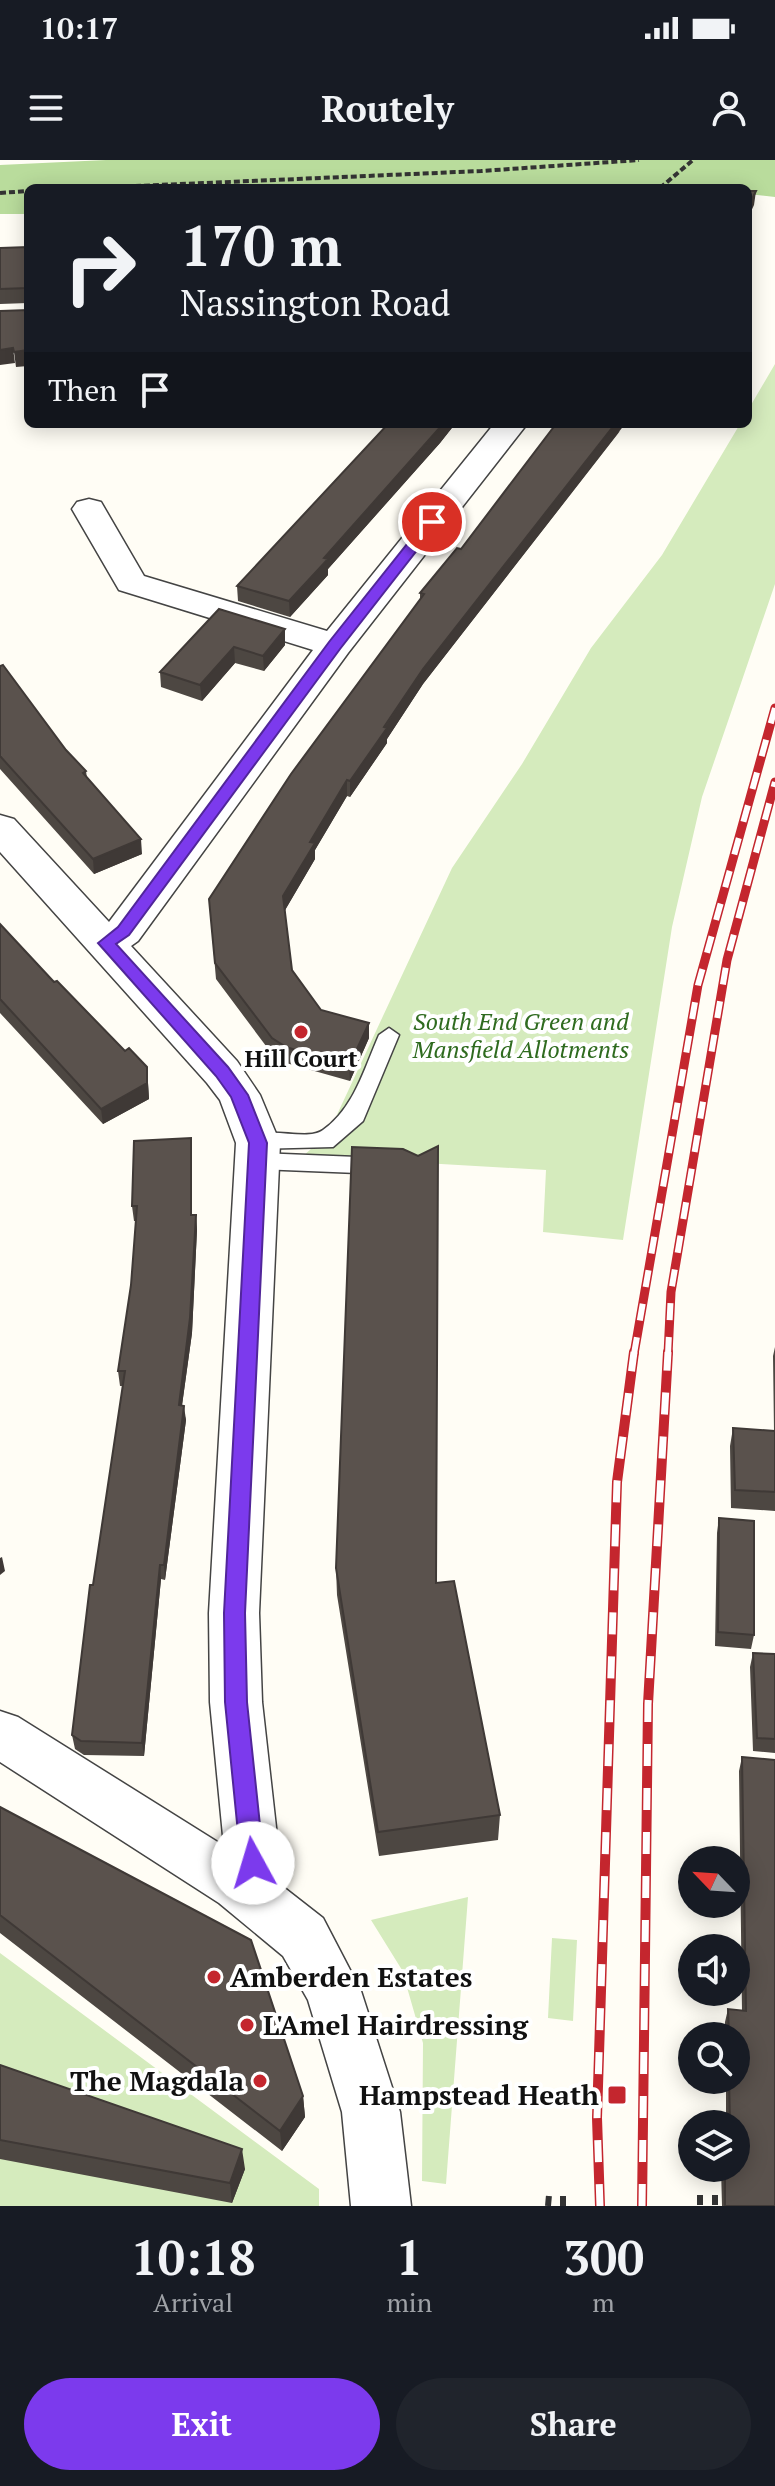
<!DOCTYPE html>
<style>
body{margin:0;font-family:"PT Serif",serif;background:#20242c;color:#f1f3f6;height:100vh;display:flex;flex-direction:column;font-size:30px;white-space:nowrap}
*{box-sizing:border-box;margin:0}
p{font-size:26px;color:#9ea1a6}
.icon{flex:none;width:44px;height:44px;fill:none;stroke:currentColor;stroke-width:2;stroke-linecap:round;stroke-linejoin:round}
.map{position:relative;height:2046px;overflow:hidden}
.details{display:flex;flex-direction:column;background:#171b24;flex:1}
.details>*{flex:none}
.guide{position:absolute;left:24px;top:24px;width:728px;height:244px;border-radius:12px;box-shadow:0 4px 20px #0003;background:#171b24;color:#f1f3f6;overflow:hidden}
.needle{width:52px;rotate:295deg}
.fabs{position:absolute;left:678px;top:1686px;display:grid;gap:16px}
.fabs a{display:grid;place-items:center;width:72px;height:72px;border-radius:50%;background:#171b24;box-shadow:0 4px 20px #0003;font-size:40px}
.pin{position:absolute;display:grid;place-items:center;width:68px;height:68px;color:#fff;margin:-34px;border:4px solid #fff;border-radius:50%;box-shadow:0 2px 8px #0007}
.me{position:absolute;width:88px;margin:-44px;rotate:354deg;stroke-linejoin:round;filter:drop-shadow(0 0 6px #0008)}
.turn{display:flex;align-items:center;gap:28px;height:168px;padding:0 24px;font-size:36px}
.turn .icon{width:104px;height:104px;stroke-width:2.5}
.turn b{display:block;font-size:56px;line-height:68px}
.then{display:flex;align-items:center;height:76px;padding:0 24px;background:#0003;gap:16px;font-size:30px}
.eta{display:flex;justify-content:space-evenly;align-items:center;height:136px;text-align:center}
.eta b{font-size:48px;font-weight:800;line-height:56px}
.cta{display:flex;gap:16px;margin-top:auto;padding:16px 24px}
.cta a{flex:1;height:92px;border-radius:48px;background:#7c3aed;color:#fff;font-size:32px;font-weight:800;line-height:92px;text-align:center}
.cta a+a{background:#20242c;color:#f1f3f6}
.status{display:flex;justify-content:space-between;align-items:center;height:56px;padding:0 40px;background:#171b24;direction:ltr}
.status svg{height:22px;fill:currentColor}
header{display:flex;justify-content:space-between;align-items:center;height:104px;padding:0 24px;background:#171b24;font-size:36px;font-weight:800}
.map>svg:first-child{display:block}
</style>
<div class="status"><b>10:17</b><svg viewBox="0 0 49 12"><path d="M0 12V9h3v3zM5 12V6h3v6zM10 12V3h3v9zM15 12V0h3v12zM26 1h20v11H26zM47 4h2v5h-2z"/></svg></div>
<header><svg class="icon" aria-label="menu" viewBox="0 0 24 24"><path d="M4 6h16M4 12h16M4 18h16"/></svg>Routely<svg class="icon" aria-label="person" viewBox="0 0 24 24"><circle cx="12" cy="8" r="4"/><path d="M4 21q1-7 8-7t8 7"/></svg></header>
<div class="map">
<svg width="775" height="2046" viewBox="0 0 775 2046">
<rect width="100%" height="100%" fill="#fffdf5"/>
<path fill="#d5ebbd" d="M775,204v220l-73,213 -30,130 -49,313 -80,-8 3,-62 -243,-14 25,-22 124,-266 70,-104 69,-116 71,-93 78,-131h8v-14z
M468,1737l-22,287 -24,-3 1,-138 -21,-73 -31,-50z
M552,1778l25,2 -4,81 -25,-3z
M0,1793l319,236v17h-319z"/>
<path fill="#b9dc9c" d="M106,0h669v37l-27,-3v-6h-720v26h-28v-49z"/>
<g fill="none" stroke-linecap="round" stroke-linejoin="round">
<g stroke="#444" stroke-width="3">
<path id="service" d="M389,868l10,7 -36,86 -30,26 -83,2 -3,-6c12,-22 58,0 76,-13 31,-22 41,-61 56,-95z
M259,993l123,5 11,8 -11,8 -123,-5 -11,-8z"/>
</g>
<g stroke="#444" stroke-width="3">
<path id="minor" d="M494,264h33l-179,229 -210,288 -7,5 106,115 23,34 20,48 -21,470 3,89 18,161 -7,16 50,39 38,73 39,121 11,94h-60l-9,-94 -34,-112 -25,-44 -64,-53 -219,-141v-51l18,6 206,129 -14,-144 -1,-89 27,-470 -16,-43 -13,-17 -207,-231v-37l14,4 95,103 204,-272 -194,-60 -47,-81 5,-7 12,-3 12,3 43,74 183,55z"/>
</g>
<path stroke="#333" stroke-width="4" stroke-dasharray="6 3" stroke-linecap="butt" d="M90,28l391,-17 158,-11
M660,28l33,-28
M0,33l28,-2"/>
<path stroke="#333" stroke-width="6" stroke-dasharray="10 5" stroke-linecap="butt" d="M700,2035v11
M715,2035v11
M563,2036v10
M548,2046l1,-11"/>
<use href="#service" fill="#fff" fill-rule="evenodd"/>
<use href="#minor" fill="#fff" fill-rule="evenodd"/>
<g stroke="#c4262e" stroke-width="9">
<path id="rail-far1" d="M634,1194l64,-369 77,-277
M668,1194l3,-62 56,-332 48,-178"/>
</g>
<g stroke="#c4262e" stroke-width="10">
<path id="rail" d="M600,2046l-3,-88 20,-636 17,-130
M642,2046l6,-502 20,-352"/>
</g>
<use href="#rail-far1" stroke="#fff" stroke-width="6" stroke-dasharray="17" stroke-linecap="butt"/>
<use href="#rail" stroke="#fff" stroke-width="7" stroke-dasharray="22" stroke-linecap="butt"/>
</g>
<path fill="#4d4742" d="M28,87v56l-28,1v-56z
M388,264h67l-15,19 -112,126v6l-38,42 -52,-16 -1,-15z
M620,271l-197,253 -36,55v4l-37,54 -3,-1 -32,54v9l-30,51 7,60 29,40 48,28 -19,43 -64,-18 -14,-9 -56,-75 -7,-80 211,-299v-7l41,-44z
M285,469v16l-21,26 -29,-8 -33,38 -41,-14 -1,-15z
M0,506l66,84 20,21 1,7 55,76 -48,20 -94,-105z
M0,764l54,58 71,69 22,16 2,32 -46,25 -103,-111z
M192,994v61h4l1,15 -5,103 -10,72 4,15 -21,160 -4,-1 -17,177 -60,-1 -9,-6 -3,-14 51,-349h-3l-2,-15 13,-86 5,-64h-2l-2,-15z
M775,1187v164l-44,-3 -1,-62 3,-18 41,3 -1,-75z
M719,1358l35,117 -3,14 -36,-3 2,-113z
M336,1408l100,15 64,232 -2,25 -119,16 -42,-261z
M753,1493l22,1v99l-22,-2 -3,-84z
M742,1597l33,449h-53l-1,-38h15v-44h-10v-44h10v-44h-11v-14l3,-13 14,2 -3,-240z
M0,1647l303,289 2,21 -23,34 -282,-218z
M0,1905l245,104 -13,34 -232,-44z"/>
<path fill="#3f3936" d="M756,31l-2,14 -6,13v-11z
M13,188l2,15 -15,2v-15z
M28,190v16l-12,1 -2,-15z
M443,264h12l-15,19 -112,126v6l-38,42 -1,-16 35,-43z
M615,264h10l-202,260 -36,55v4l-37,54v-16l73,-112z
M285,469v16l-21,26 -1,-15z
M234,487l1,16 -33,38 -2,-16z
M347,620v16l-32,54v9l-31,53 -1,-16 27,-54z
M141,679l1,15 -48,20 -1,-15z
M369,863v15l-19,43 -1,-15z
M147,907l2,32 -46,25 -2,-15z
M191,978l1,16v76l-1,-15z
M196,1055l1,15 -5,103 -12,87 -1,-15z
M184,1246l2,14 -21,160 -1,-15z
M2,1397l3,14 -5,4v-17z
M160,1405l1,14 -17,177 -2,-13z
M303,1936l2,21 -23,34 -2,-20z
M242,1989l3,20 -13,34 -2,-20z"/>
<path fill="#5a524d" stroke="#3f3936" stroke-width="2" d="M748,31h8l-8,16z
M28,87v41l-28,1v-41z
M28,150v40l-14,2 -1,-4 -13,2v-39z
M388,264h55l-119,134 4,1 -39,42 -52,-15z
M556,264h59l-192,245 -39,58 3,1 -37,53 -3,-1 -37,62 5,1 -32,53 9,74 29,40 48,13 -20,43 -63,-19 -14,-9 -57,-75 -6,-64 82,-125 133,-180 -4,-1 37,-45 4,1z
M219,449l66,20 -22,27 -29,-9 -34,38 -40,-13z
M3,505l63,85 20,21 -3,2 58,66 -48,20 -93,-103v-90z
M0,764l54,58 3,-1 68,70 4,-3 18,19v16l-46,26 -101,-110z
M191,978v77h5l-6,103 -11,87 5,1 -20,159h-4l-18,178 -61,-2 -9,-6 18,-150h3l32,-214h-7l13,-86 6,-79h-5l2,-65z
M438,986l-2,437 18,-2 46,234 -122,17 -42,-264 16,-421 51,2 15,7z
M733,1268l42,3v61l-40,-2z
M719,1358l35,3v114l-36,-3z
M753,1493l22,1v85l-18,-1z
M742,1597l33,3v446h-50v-38h11v-44h-6l-1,-44h7v-44h-7l-1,-27 18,2z
M0,1647l251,133 52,156 -23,35 -280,-216z
M0,1905l242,84 -12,34 -230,-43z"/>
<path fill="#7c3aed" stroke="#51269a" stroke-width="2" d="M427,359l12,3 -99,127 -211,286 -13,9 112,123 20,28 19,48 -22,470 2,89 17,161 -3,7 -8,3 -8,-3 -4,-7 -16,-161 -1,-89 25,-470 -18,-46 -15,-21 -118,-133 20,-16 211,-285z"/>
<g fill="#c4262e" stroke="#fff" stroke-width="3">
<circle cx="301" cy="872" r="8"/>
<circle cx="214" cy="1817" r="8"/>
<circle cx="247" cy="1865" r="8"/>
<circle cx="260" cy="1921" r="8"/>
<rect x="607" y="1925" width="20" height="20" rx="4"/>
</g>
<g text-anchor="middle" stroke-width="8" stroke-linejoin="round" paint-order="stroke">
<g font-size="24" font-style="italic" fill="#2f6b1f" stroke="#fff">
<text x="521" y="870">South End Green and<tspan x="521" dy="28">Mansfield Allotments</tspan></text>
</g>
<g font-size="24" font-weight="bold" fill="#111" stroke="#fff">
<text x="301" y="907">Hill Court</text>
</g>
<g font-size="28" font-weight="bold" fill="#111" stroke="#fff" text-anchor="start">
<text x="230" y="1827">Amberden Estates</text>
<text x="263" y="1875">L'Amel Hairdressing</text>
<text x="244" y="1931" text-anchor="end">The Magdala</text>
<text x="599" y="1945" text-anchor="end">Hampstead Heath</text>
</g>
</g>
</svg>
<div class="fabs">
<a><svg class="needle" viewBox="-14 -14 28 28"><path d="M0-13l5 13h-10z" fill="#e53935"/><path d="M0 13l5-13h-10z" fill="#9ea1a6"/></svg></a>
<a><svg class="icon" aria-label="sound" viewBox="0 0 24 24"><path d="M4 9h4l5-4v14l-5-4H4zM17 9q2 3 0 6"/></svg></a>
<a><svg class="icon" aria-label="search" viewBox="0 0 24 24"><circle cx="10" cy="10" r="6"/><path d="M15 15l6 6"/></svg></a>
<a><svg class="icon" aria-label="layers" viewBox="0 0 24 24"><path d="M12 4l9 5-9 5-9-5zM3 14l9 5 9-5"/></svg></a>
</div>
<div class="pin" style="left:432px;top:362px;background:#d93025"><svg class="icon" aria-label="arrive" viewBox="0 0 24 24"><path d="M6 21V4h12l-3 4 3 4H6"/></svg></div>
<svg class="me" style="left:253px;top:1703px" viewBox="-20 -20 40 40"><circle r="19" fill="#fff"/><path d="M0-13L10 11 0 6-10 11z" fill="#7c3aed"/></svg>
<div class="guide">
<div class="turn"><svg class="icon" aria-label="right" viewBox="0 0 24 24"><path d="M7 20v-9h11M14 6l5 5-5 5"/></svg><div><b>170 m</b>Nassington Road</div></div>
<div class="then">Then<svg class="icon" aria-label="arrive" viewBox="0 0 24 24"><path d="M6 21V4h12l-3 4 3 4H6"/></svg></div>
</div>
</div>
<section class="details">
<div class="eta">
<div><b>10:18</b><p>Arrival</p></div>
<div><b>1</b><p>min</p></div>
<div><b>300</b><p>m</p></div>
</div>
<div class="cta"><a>Exit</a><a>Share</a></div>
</section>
